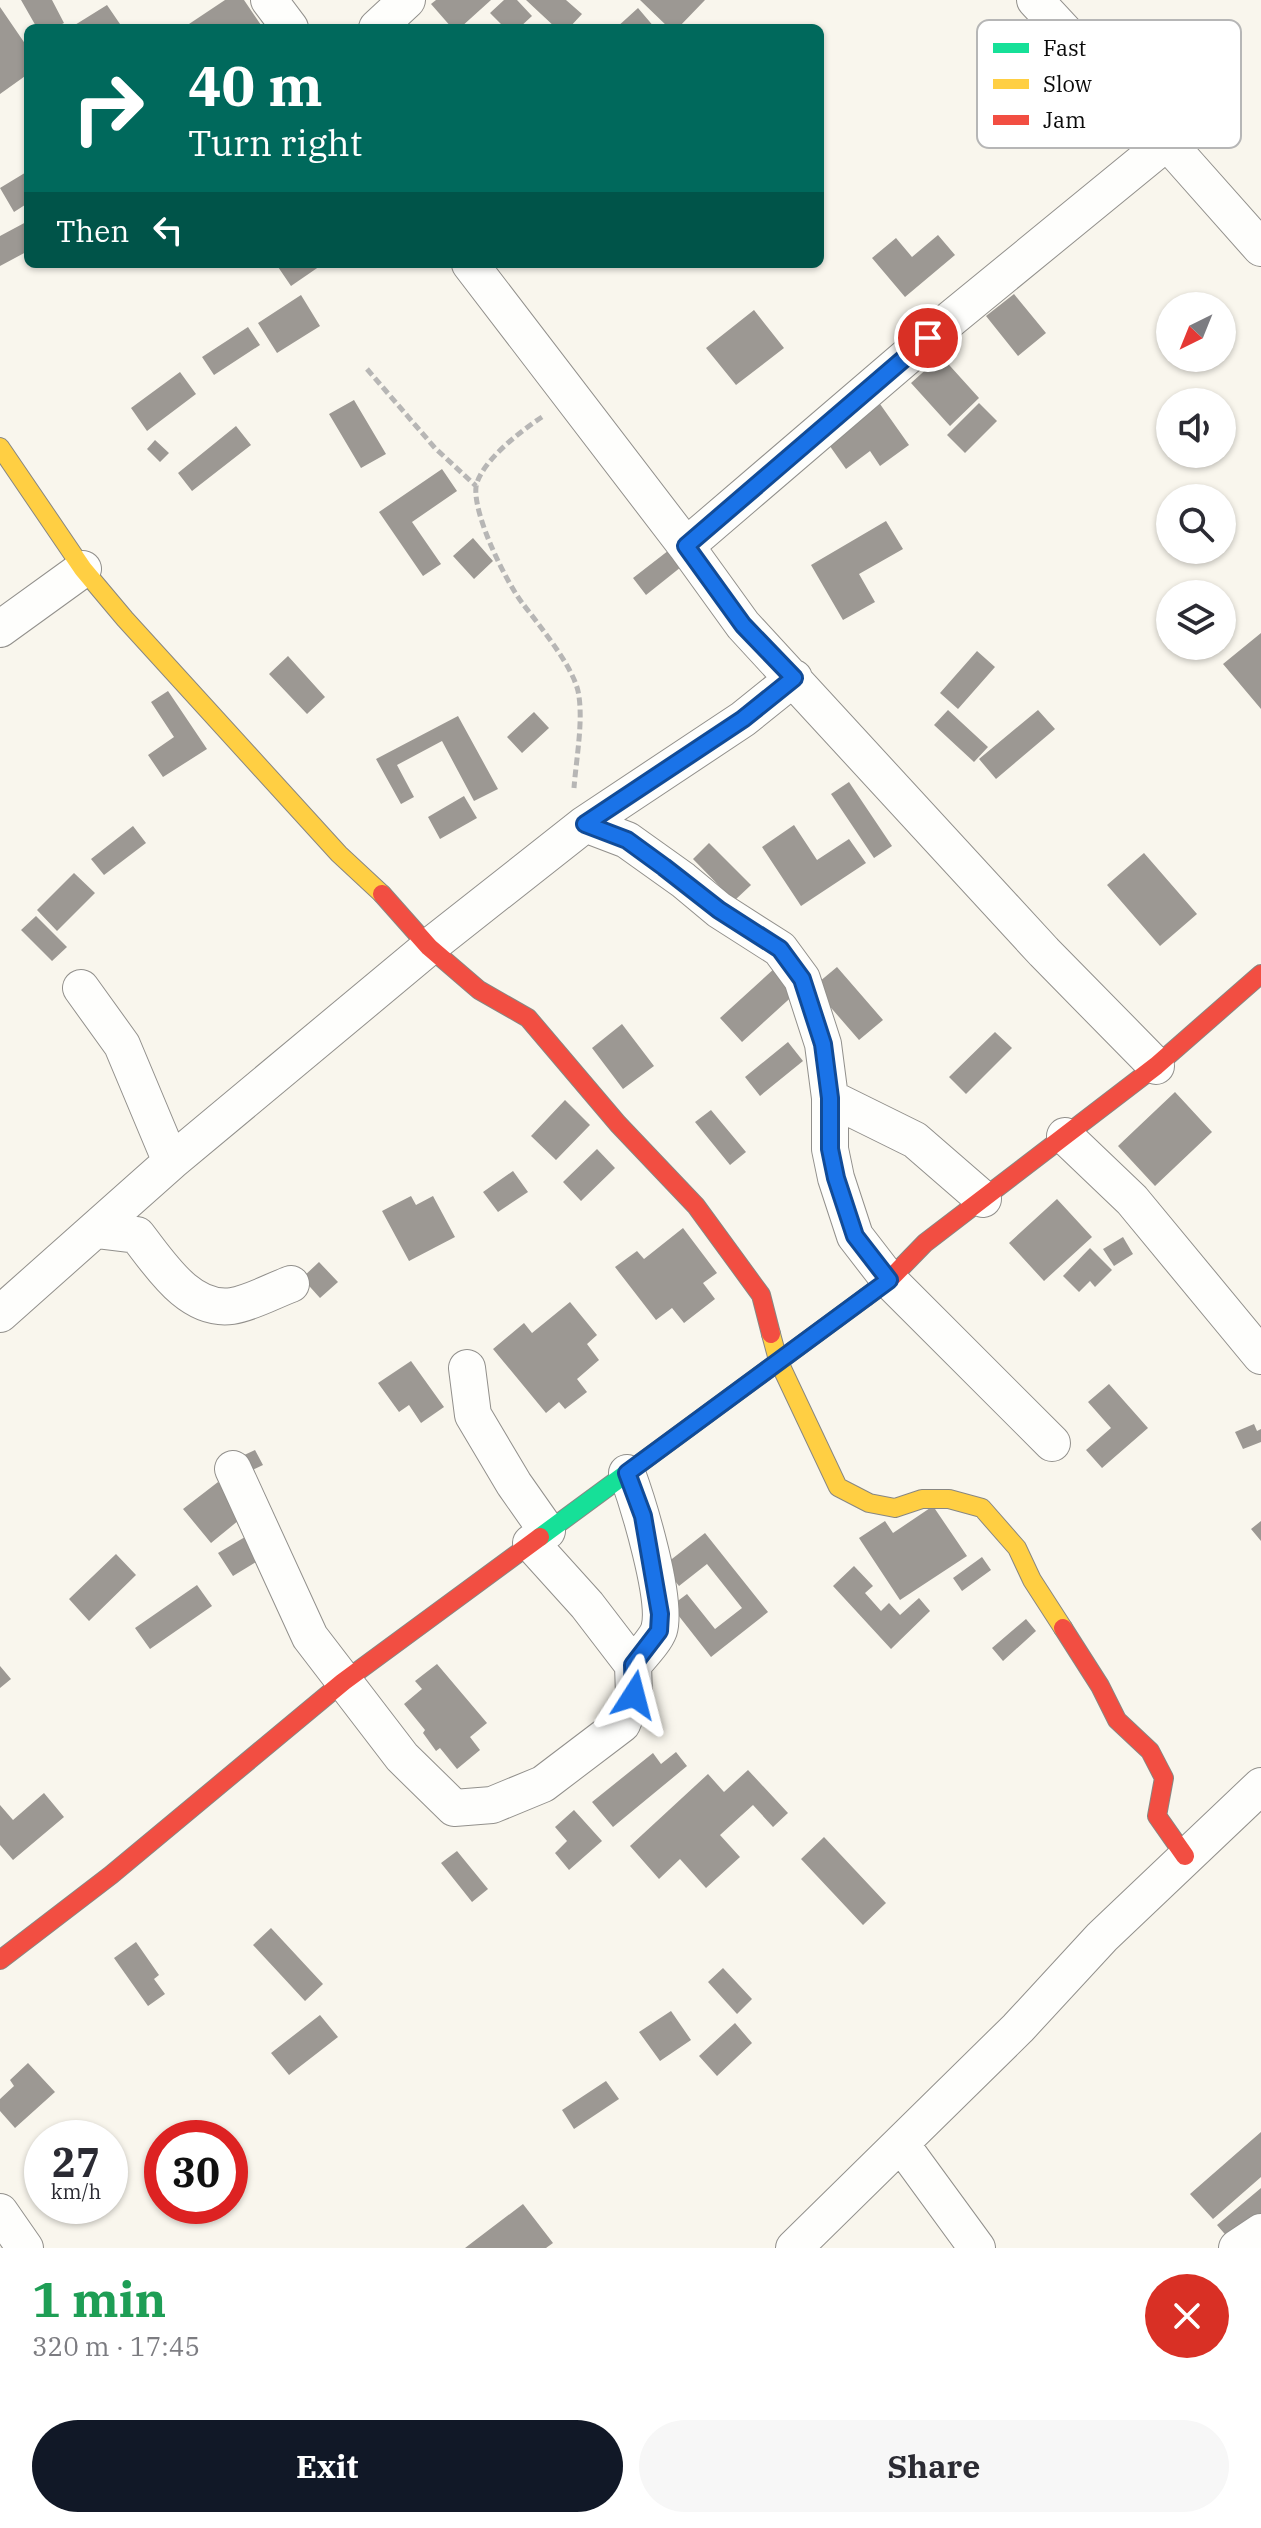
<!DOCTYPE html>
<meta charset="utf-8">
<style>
body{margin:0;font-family:"IBM Plex Serif",serif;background:#f7f7f7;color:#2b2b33;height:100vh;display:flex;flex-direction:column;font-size:30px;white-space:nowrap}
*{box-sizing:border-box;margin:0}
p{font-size:26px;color:#7c7c81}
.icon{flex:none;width:44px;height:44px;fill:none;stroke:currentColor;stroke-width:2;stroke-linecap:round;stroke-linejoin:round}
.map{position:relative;height:2248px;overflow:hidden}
.drawer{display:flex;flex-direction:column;background:#fff;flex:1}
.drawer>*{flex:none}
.banner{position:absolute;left:24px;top:24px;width:800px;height:244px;border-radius:12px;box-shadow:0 2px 6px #0004;background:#00695c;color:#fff;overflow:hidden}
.needle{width:52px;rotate:223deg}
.tools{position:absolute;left:1156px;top:292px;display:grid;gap:16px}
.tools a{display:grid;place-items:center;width:80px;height:80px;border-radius:50%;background:#fff;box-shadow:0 2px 6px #0004;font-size:40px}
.speed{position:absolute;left:24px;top:2120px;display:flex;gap:16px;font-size:40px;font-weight:700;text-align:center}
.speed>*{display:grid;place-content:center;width:104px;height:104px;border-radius:50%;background:#fff;box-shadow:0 2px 6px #0004;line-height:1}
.speed small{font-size:20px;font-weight:400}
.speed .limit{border:12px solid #d22;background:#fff;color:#111}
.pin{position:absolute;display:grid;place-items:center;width:68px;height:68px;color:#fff;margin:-34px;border:4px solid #fff;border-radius:50%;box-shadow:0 2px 8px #0007}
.me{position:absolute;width:88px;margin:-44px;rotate:9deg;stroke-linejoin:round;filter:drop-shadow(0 0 6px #0008)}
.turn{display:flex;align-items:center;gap:28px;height:168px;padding:0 32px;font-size:36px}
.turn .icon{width:104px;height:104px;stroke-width:2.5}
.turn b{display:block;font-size:56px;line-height:68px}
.then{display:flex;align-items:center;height:76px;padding:0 32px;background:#0003;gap:16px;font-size:30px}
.round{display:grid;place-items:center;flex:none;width:84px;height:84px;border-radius:42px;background:#f7f7f7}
.summary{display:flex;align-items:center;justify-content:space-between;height:136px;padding:0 32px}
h1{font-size:48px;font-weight:800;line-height:60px;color:#1e9e55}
.action{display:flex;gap:16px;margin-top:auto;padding:16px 32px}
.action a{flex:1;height:92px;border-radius:48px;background:#111827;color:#fff;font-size:32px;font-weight:800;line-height:92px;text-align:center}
.action a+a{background:#f7f7f7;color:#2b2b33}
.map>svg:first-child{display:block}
</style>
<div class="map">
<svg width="1261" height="2248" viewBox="0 0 1261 2248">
<rect width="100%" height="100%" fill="#f9f6ed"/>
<path fill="#9c9893" d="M21,0h31l12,23 -10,5h-17z
M225,0h19l19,28h-80z
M436,0h55l-31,28h-8l-21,-24z
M504,0h13l15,16 -13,12h-14l-15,-15z
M526,0h40l16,14 -13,14h-13z
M640,0h65l-27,28h-9z
M107,5l13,19 -6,4h-44z
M0,7l28,41v26l-28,20z
M638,8l17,20h-39z
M28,171v32l-14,9 -14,-24z
M28,221v30l-28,15v-30z
M938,235l17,20 -50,42 -33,-39 24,-20 16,19z
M276,264h47l-32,22z
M1014,294l32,39 -28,23 -32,-40z
M301,295l19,31 -43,27 -19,-30z
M754,310l30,38 -48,37 -30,-37z
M248,327l12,18 -46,30 -12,-18z
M941,356l38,42 -29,28 -39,-43z
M180,372l16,22 -49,37 -16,-23z
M354,400l32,54 -25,14 -32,-54z
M979,403l18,18 -32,32 -18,-18z
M880,404l29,41 -29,21 -10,-15 -24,18 -19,-27z
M236,426l15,19 -59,46 -14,-18z
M155,440l14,13 -9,9 -13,-13z
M442,469l15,22 -45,31 29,42 -18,12 -44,-64z
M886,521l17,28 -44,25 16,28 -32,18 -32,-55z
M473,538l20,23 -19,18 -21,-23z
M673,547l13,16 -40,32 -13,-17z
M1261,633v76l-38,-45z
M977,651l18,16 -37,42 -18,-16z
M288,656l37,41 -18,17 -38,-40z
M168,691l39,58 -44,28 -15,-22 26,-18 -23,-35z
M948,710l40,37 -14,15 -40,-37z
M1038,710l17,19 -59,50 -17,-20z
M534,712l15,16 -27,25 -15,-16z
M458,716l40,73 -24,12 -32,-60 -45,24 17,32 -13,7 -25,-45z
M849,782l43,64 -18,12 -43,-64z
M464,796l13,22 -37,21 -12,-22z
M794,825l23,35 32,-21 17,24 -65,43 -39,-59z
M133,826l13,17 -42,32 -13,-16z
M709,843l42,42 -17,16 -41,-42z
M1144,853l53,61 -37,32 -53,-61z
M74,873l21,20 -38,38 -20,-21z
M36,916l31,31 -15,14 -31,-31z
M776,967l22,24 -56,51 -22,-24z
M837,967l46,53 -24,20 -46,-53z
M622,1024l32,42 -31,23 -31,-41z
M995,1032l17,16 -46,46 -17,-17z
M788,1042l15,19 -43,35 -15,-19z
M1175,1092l37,40 -57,54 -37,-40z
M565,1100l25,25 -34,35 -25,-24z
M711,1110l35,42 -16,13 -35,-43z
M597,1149l18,19 -34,33 -18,-19z
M513,1171l15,21 -30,20 -15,-20z
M411,1196l5,9 17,-9 22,41 -46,24 -27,-50z
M1057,1199l35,38 -48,44 -35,-38z
M683,1228l34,45 -14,10 12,16 -31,24 -12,-15 -16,12 -41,-53 22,-16 7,8z
M1123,1237l10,17 -19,12 -11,-17z
M1090,1248l22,22 -17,17 -5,-6 -11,11 -16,-16z
M319,1262l19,20 -18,16 -18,-20z
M570,1302l27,33 -10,9 12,16 -22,19 10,13 -22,17 -6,-7 -13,11 -53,-64 31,-26 8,10z
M411,1361l33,46 -23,16 -12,-18 -10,7 -21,-29z
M1109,1384l39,44 -46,40 -16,-18 25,-22 -23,-26z
M1254,1424l3,7 4,-2v13l-18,7 -8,-17z
M255,1450l8,15 -15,7 -8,-15z
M218,1482l26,34 -33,27 -28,-34z
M933,1506l34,50 -67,44 -41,-62 26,-17 8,12z
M1261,1521v20l-10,-12z
M705,1533l63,79 -57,45 -40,-51 16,-12 28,35 27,-21 -35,-44 -28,22 -16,-20z
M250,1534l14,23 -31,19 -15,-23z
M116,1554l20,21 -47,46 -20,-22z
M982,1557l9,13 -29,21 -9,-13z
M854,1566l19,20 -8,7 16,18 8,-8 11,12 19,-17 11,13 -39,38 -58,-63z
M197,1585l15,21 -62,43 -15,-21z
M1026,1619l10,12 -33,30 -11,-13z
M437,1664l50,59 -17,14 10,13 -23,19 -17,-21 -4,3 -13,-18 2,-3 -21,-26 18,-15 -7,-8z
M0,1666l11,13 -11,9z
M676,1752l11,14 -74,61 -21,-25 61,-49 8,11z
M748,1770l40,43 -15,14 -20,-22 -33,30 20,22 -34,31 -26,-29 -21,20 -29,-33 78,-72 16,18z
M44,1793l20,24 -51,43 -13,-15v-40l13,15z
M574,1810l28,31 -33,29 -14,-17 12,-12 -12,-14z
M824,1837l62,66 -23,22 -62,-66z
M457,1851l31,38 -16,13 -31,-39z
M271,1928l52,56 -18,17 -52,-56z
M136,1942l23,33 -5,4 11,15 -17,12 -34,-48z
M723,1968l29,31 -15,15 -29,-32z
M671,2011l20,29 -31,21 -21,-29z
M320,2015l18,22 -49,38 -18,-22z
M735,2023l17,20 -35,33 -18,-20z
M28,2063l27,29 -40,36 -15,-17v-12l14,-13 -4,-6z
M606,2081l13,18 -45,30 -12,-19z
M1261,2132v45l-48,42 -23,-25z
M1261,2188v26l-31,26 -13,-15z
M523,2204l30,39 -7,5h-81z"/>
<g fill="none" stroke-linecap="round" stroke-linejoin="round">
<g stroke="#92908c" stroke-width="38">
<path id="street" d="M269,0l21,28
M1035,0l132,142 94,106
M377,28l30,-28
M470,264l216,282 57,79 301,327 112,114
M686,546l266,-228 215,-176
M0,629l83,-60
M585,824l42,16 56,40 36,30 61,39 22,30 21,65 7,54v51l6,29 19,58 34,44 163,163
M81,988l41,57 49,117
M830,1098l85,42 68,59
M1065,1136l67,64 129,156
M96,1230l41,5c23,29 52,77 95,71 19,-3 40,-15 59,-22
M0,1314l171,-152 258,-215 156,-123 158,-105 51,-41
M467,1368l6,47 41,69 33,47
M233,1469l77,168 92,120 52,51 38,-3 51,-21 79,-60 12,-29 -1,-30 -46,-60 -56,-62
M627,1473c11,30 41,127 32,157 -4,11 -18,25 -26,35
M901,2144l76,104
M0,2212l25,36
M794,2248l224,-220 84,-91 159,-151
M1237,2248l24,-16"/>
</g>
<g stroke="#888783" stroke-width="20">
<path id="fast" d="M540,1537l326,-240"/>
</g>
<g stroke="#888783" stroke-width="20">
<path id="slow" d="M0,447l83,122 42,50 214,235 43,40
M771,1334l7,26 60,127 31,16 26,5 27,-9h27l33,9 35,40 15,32 31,48"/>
</g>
<g stroke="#888783" stroke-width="20">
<path id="jam" d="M382,894l47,53 50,43 49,28 90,106 78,82 65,89 10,39
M866,1297l23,-17 36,-37 231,-177 105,-92
M1063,1628l37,58 17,34 33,31 14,27 -7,38 28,40
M0,1960l111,-85 232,-193 197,-145"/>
</g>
<path stroke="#b7b6b5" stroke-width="5" stroke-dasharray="8 4" stroke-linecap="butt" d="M367,369l68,79 41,38
M542,417c-20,13 -62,45 -66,70 -3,28 30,95 47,117 16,21 49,61 55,87 6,28 -2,69 -4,97"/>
<use href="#street" stroke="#fefefc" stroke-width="36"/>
<use href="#fast" stroke="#16e098" stroke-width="18"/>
<use href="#slow" stroke="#ffcf43" stroke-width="18"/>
<use href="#jam" stroke="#f24e42" stroke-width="18"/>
</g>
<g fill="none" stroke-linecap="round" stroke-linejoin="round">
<g stroke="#114b97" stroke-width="20">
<path id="route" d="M634,1695l-1,-30 26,-34 1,-17 -17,-98 -16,-43 262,-193 -34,-44 -19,-58 -6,-29v-51l-7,-54 -21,-65 -22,-30 -61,-39 -55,-43 -37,-27 -42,-16 158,-105 51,-41 -51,-53 -57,-79 242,-208"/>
</g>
<use href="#route" stroke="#1a73e8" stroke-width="14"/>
</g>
<rect x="977" y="20" width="264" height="128" rx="12" fill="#fff" stroke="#b6b6b6" stroke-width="2"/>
<rect x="993" y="43" width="36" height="10" fill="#16e098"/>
<rect x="993" y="79" width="36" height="10" fill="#ffcf43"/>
<rect x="993" y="115" width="36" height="10" fill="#f24e42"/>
<g font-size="22" fill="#0a0a0a">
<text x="1043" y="56">Fast</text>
<text x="1043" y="92">Slow</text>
<text x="1043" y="128">Jam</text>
</g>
</svg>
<div class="tools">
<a><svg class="needle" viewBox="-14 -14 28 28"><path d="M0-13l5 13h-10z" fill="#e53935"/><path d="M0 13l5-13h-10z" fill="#7c7c81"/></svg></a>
<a><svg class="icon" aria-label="sound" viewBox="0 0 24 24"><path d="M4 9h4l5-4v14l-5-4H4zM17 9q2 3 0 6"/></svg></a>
<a><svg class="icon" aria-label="search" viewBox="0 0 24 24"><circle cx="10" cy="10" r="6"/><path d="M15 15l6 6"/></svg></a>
<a><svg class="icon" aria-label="layers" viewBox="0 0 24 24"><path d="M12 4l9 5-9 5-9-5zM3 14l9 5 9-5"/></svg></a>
</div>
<div class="speed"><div>27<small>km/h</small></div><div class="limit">30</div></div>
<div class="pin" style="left:928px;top:338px;background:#d93025"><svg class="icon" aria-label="arrive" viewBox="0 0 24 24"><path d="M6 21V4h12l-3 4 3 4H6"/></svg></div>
<svg class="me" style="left:634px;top:1695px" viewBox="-20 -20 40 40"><path d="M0-17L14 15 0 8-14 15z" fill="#1a73e8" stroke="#fff" stroke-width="4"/></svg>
<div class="banner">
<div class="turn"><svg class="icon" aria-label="right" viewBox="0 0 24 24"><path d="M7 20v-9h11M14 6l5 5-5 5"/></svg><div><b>40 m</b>Turn right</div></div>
<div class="then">Then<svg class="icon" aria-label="left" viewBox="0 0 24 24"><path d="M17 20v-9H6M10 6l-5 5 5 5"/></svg></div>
</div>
</div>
<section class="drawer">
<div class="summary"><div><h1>1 min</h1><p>320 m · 17:45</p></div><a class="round" style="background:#d93025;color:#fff"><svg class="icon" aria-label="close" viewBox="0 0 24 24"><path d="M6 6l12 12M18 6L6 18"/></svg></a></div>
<div class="action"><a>Exit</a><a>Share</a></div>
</section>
